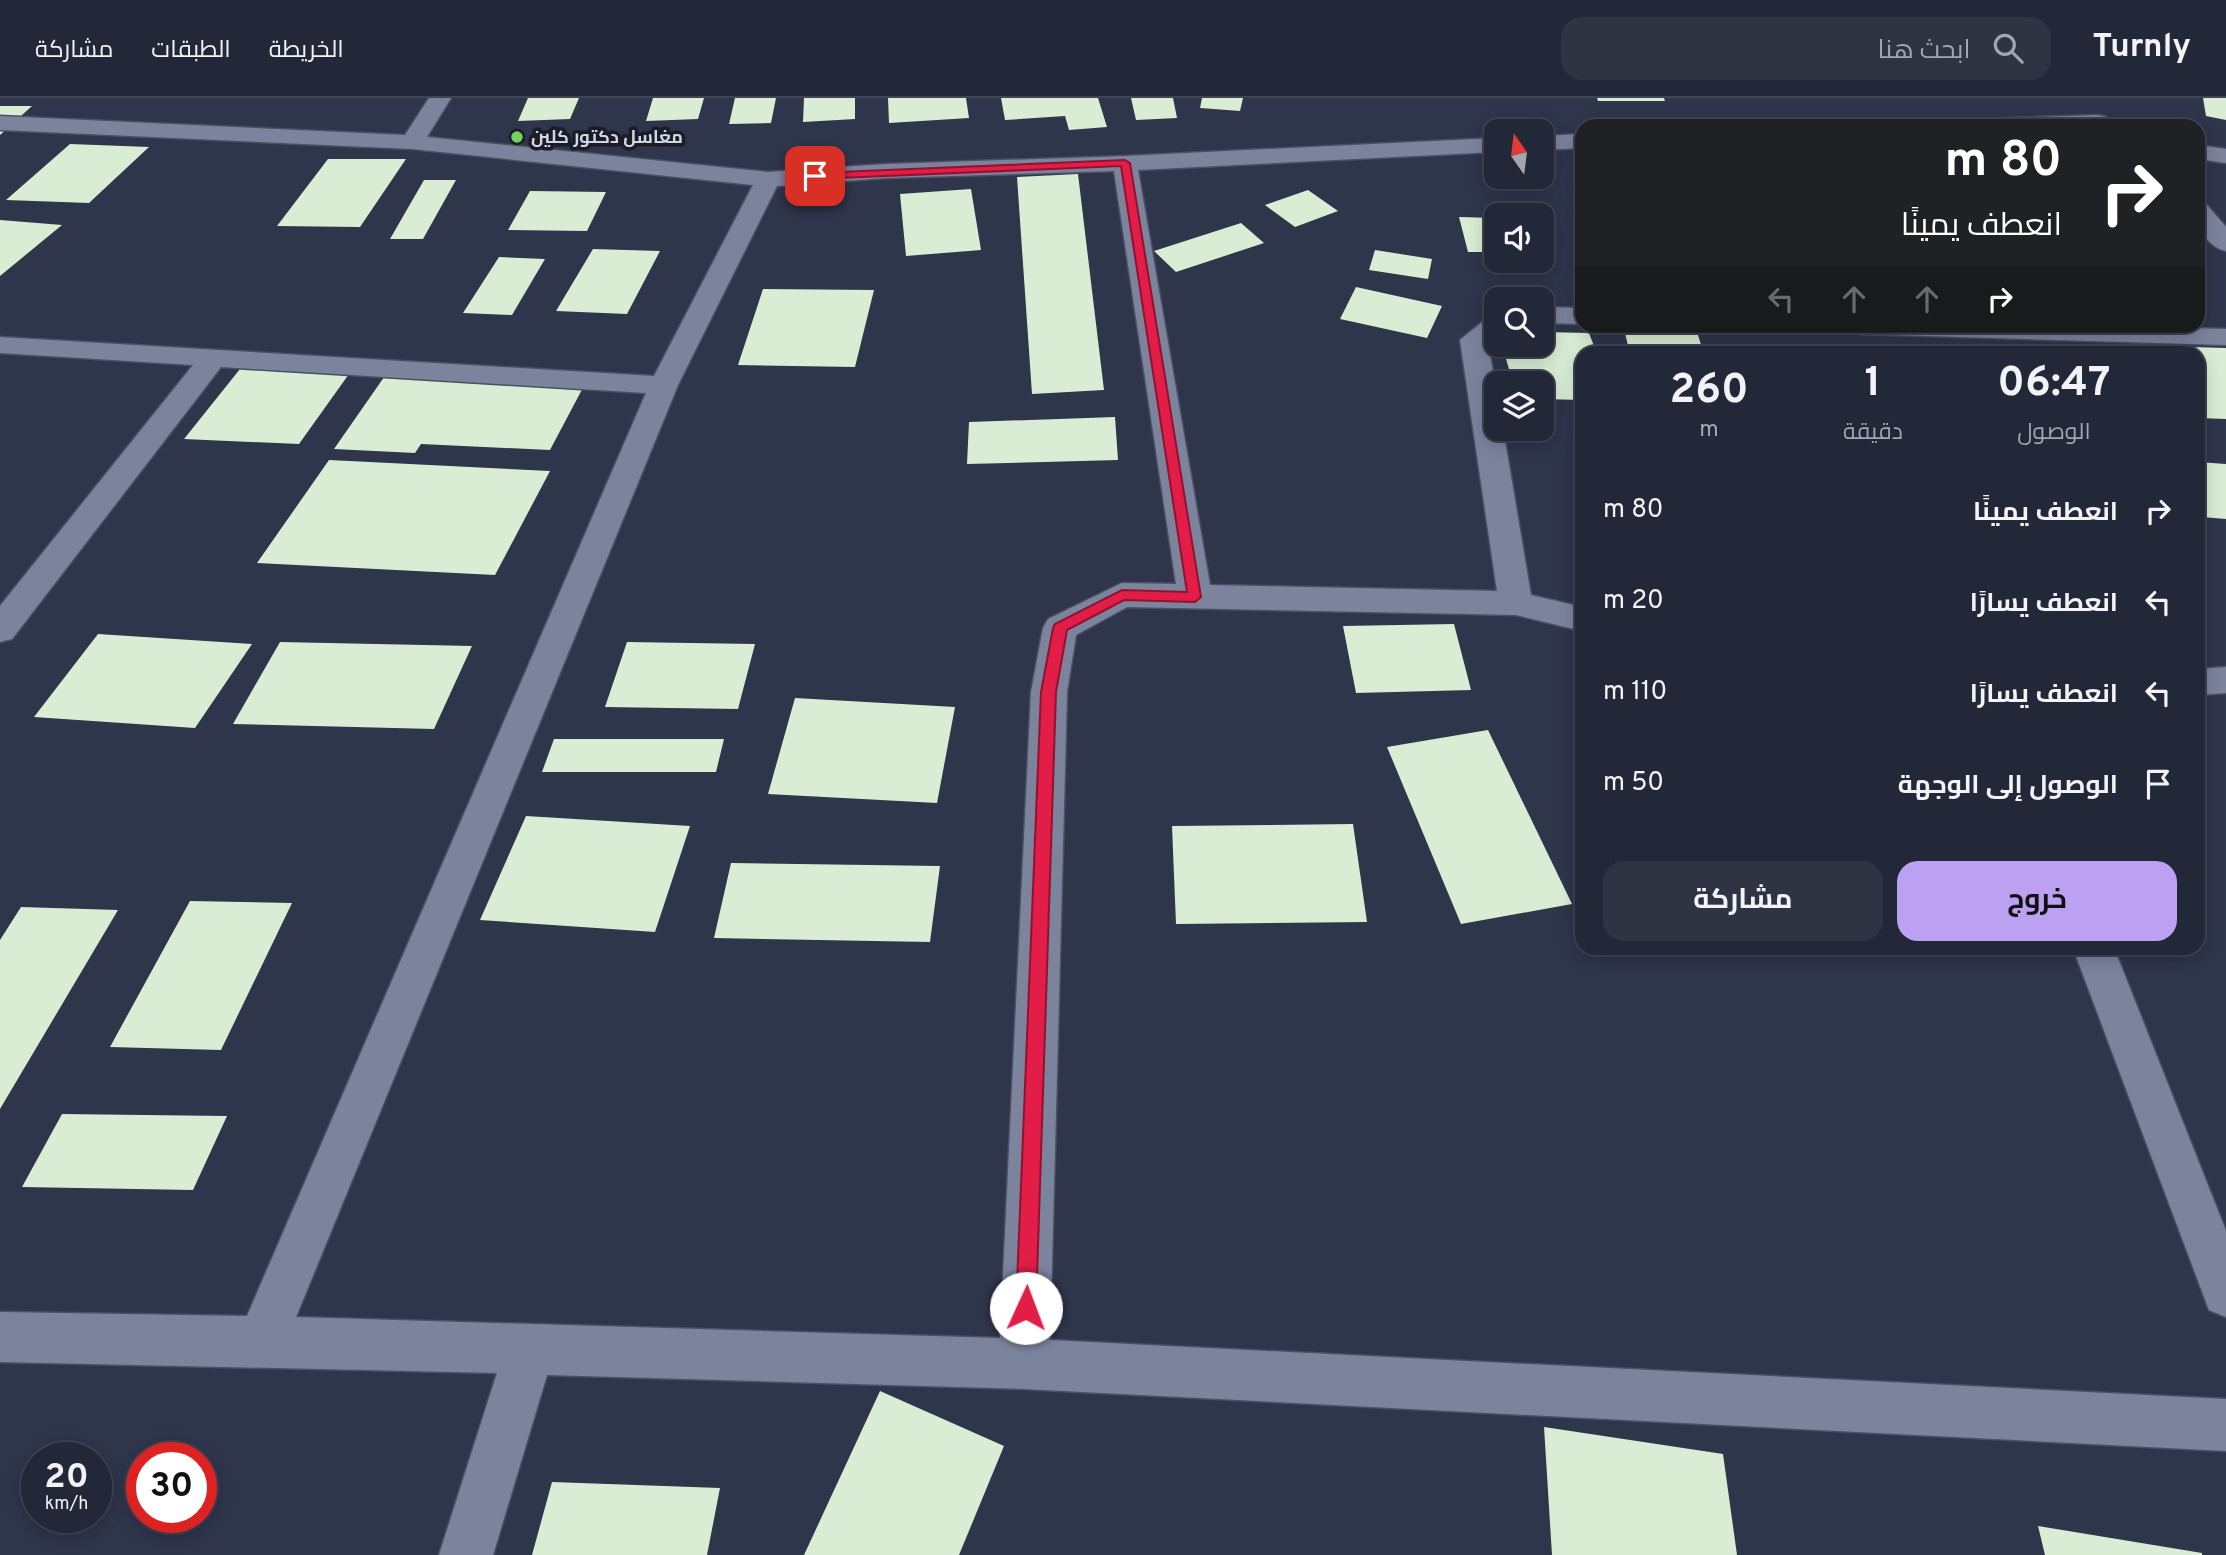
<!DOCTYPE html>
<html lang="ar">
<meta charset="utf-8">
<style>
body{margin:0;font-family:Overpass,Cairo,sans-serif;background:#2f3443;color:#f1f3f6;direction:rtl;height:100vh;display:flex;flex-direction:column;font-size:26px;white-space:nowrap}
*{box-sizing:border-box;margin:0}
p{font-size:23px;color:#a3a6ae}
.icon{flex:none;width:38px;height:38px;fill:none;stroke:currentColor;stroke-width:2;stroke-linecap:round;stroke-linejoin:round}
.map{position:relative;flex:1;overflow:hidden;direction:ltr}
.sheet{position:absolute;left:1575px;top:248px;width:630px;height:609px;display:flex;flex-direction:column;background:#232838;border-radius:21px;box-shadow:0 4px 18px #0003,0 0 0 2px #404453;direction:rtl}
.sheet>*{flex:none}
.top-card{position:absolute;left:1575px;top:21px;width:630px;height:214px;border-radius:21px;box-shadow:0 4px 18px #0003,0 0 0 2px #404453;direction:rtl;background:#202124;color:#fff;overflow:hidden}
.needle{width:46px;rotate:346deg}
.controls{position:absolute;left:1484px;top:21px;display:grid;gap:14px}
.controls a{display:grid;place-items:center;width:70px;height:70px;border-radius:14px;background:#232838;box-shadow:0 4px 18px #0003,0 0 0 2px #404453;font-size:35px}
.speed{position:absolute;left:21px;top:1344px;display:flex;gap:14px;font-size:35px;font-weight:700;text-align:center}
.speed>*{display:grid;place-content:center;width:91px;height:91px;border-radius:50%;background:#232838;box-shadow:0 4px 18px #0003,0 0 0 2px #404453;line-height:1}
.speed small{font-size:18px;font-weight:400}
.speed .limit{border:10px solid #d22;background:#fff;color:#111}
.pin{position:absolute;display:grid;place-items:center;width:60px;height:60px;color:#fff;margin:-30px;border-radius:14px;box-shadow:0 4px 10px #0006}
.me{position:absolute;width:77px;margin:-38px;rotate:2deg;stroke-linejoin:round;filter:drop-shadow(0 0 5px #0008)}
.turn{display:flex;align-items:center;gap:24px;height:147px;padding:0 28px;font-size:32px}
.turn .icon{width:91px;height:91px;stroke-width:2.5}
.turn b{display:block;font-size:49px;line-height:60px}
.lanes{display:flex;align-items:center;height:66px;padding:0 28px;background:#0003;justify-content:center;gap:35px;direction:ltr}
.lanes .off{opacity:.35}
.eta{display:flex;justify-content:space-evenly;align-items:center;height:119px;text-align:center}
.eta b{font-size:42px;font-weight:700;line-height:49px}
.cta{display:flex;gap:14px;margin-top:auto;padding:14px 28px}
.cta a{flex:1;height:80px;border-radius:21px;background:#bca0f2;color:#111;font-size:28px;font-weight:700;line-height:80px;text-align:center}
.cta a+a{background:#2f3443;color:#f1f3f6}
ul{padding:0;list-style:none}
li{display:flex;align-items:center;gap:21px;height:91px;padding:0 28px}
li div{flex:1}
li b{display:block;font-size:26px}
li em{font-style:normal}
header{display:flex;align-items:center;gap:42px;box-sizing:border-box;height:98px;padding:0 35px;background:#232838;border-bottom:2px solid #404453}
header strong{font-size:33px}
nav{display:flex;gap:38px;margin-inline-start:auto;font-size:24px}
.search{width:490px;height:63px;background:#2f3443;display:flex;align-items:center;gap:18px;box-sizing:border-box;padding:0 24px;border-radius:21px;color:#a3a6ae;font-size:26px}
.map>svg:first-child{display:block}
</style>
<header>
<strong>Turnly</strong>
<div class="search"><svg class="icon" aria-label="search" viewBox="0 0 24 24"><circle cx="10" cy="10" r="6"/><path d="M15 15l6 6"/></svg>ابحث هنا</div>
<nav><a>الخريطة</a><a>الطبقات</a><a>مشاركة</a></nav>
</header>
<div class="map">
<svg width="2226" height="1457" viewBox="0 0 2226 1457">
<rect width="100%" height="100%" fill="#2f354b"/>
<path fill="#d9edd4" d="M528,0h51l-9,21 -52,2z
M653,0h51l-6,21 -52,2z
M735,0h41l-5,25 -42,1z
M804,0h51v21l-52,3z
M888,0h78l3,20 -80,5z
M1001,0h97l9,29 -38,3 -4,-14 -60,4z
M1131,0h42l4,20 -41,2z
M1202,0h41l-3,13 -40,-3z
M1597,0h67l1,3h-67z
M2203,0h23v22l-20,-4z
M0,8h32l-32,29z
M70,46l79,3 -60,56 -83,-3z
M328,61h78l-46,68 -83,-1z
M1078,76l26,216 -72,4 -15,-217z
M424,82h32l-33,59h-33z
M971,91l10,61 -75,6 -6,-62z
M1308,92l30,21 -43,16 -30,-22z
M530,93l76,1 -19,39 -79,-1z
M1459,119l37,1v34h-28z
M0,122l62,5 -62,51z
M1241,125l23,20 -88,29 -22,-21z
M593,151l67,2 -33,63 -71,-3z
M1375,152l57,9 -4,20 -59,-9z
M499,159l46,2 -33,56 -49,-2z
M1356,189l86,19 -15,32 -87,-19z
M763,191l111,1 -19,77 -117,-2z
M1624,231l73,3 7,22h-74z
M1542,234l47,1 8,21h-15v46l-40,-1v-16h-29l-11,-38h40z
M2090,246l136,4v71l-28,-1v-64h-102z
M240,271l109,5 -50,70 -115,-5z
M389,272l197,12 -36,68 -129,-6 -6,9 -81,-4z
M1115,319l3,43 -151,4 2,-42z
M329,362l221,11 -55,104 -238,-12z
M2198,364l28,2v55l-24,-2 -4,-8z
M1454,526l17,66 -115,3 -13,-67z
M98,536l154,10 -57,84 -161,-11z
M280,544l192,4 -38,83 -201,-5z
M627,544l128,2 -17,65 -133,-2z
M795,600l160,9 -18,96 -169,-9z
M1488,632l84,174 -111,20 -74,-177z
M554,641h170l-8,33h-174z
M526,718l164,10 -35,106 -175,-12z
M1353,726l14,98 -191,2 -4,-98z
M731,765l209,3 -10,76 -216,-4z
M190,803l102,2 -71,147 -111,-3z
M21,809l97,3 -118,199v-169z
M62,1016l165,2 -34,74 -171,-3z
M880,1293l124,55 -45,109h-155z
M1544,1329l179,27 14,101h-185z
M552,1384l168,6 -13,67h-175z
M2038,1428l164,27v2h-157z"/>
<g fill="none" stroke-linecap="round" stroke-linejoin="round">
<g stroke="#4b5062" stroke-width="3">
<path id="minor" d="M429,0h22l-24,39 341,35 118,-8 239,-8 371,-18v14l-358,18 72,415 287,6 -37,-251 26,-21 10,-2v20l-8,6 8,46v40h7l28,166 51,12v24l-66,-16 -389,-8 -51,28 -9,57 -17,648 1176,59v52l-1202,-62 -477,-14 -54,180h-54l58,-182 -497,-11v-50l247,4 399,-923 -425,-26 -209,272 -12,3v-36l193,-241 -193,-12v-16l654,39 99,-191 -341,-36 -412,-19v-14l405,19zM1114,73l62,413 -54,-1 -74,36 -5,9 -12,64 -31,646 -704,-21 382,-932 99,-199 109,-8z
M2098,17l8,2 3,5 -2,4h-138l4,-5 8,-2z
M1582,36v14l-40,2v-14z
M2198,47l28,4v14l-28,-4z
M2198,105l9,2 19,22v24c-24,-6 -28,-28 -28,-48z
M1542,209l40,1v16l-40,-1z
M1847,228h272l107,3v16l-365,-11 -10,-2z
M2226,569v26l-28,2v-26z
M2073,850h41l112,283v86l-17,-7z"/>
</g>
<use href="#minor" fill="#7c839d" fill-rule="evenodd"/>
</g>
<path fill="#e11d48" stroke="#92132f" stroke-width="2" d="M1125,62l5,3 71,434 -6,5 -71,-2 -57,30 -11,62 -20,616 -3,7 -7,3 -7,-3 -3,-7 25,-616 12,-64 2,-4 67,-34 65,2 -66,-426 -306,13 -5,-3 5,-3z"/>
<circle fill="#75d25b" stroke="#1a1d27" stroke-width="2.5" cx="517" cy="39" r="7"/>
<g text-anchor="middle" stroke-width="7" stroke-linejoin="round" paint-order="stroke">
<g font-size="18" font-weight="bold" fill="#d2d6e4" stroke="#1a1d27" text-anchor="start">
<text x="531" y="45">مغاسل دكتور كلين</text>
</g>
</g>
</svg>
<div class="controls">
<a><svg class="needle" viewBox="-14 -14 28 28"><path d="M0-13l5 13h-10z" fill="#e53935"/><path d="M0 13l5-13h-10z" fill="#a3a6ae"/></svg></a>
<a><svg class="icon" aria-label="sound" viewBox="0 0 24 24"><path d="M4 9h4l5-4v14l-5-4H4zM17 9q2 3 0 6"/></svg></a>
<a><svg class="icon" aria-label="search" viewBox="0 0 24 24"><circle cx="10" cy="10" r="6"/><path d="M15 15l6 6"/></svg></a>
<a><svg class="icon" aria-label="layers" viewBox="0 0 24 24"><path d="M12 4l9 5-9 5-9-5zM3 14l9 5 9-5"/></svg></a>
</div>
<div class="speed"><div>20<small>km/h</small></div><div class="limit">30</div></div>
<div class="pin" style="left:815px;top:78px;background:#d93025"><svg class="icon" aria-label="arrive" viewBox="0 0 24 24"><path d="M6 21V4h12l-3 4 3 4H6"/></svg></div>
<svg class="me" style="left:1026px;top:1210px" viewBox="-20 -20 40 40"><circle r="19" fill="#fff"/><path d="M0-13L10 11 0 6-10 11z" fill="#e11d48"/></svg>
<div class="top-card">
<div class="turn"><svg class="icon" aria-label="right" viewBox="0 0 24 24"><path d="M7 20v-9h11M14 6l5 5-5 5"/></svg><div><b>80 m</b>انعطف يمينًا</div></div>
<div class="lanes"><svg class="icon off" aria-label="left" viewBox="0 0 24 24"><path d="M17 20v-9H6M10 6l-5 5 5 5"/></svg><svg class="icon off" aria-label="ahead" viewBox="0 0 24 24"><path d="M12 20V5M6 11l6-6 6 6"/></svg><svg class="icon off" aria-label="ahead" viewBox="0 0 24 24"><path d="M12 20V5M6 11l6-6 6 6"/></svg><svg class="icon" aria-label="right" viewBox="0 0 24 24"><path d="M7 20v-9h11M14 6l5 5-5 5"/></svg></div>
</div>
<section class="sheet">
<div class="eta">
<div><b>06:47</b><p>الوصول</p></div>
<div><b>1</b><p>دقيقة</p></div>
<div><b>260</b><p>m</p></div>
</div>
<ul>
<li><svg class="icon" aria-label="right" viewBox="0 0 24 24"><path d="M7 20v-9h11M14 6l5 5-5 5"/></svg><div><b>انعطف يمينًا</b></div><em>80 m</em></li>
<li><svg class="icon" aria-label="left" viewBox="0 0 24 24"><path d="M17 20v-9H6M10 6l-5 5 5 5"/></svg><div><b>انعطف يسارًا</b></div><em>20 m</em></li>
<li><svg class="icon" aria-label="left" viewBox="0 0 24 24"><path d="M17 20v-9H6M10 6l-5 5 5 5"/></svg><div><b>انعطف يسارًا</b></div><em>110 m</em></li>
<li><svg class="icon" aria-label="arrive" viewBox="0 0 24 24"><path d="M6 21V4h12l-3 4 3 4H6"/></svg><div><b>الوصول إلى الوجهة</b></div><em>50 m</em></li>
</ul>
<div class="cta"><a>خروج</a><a>مشاركة</a></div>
</section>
</div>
